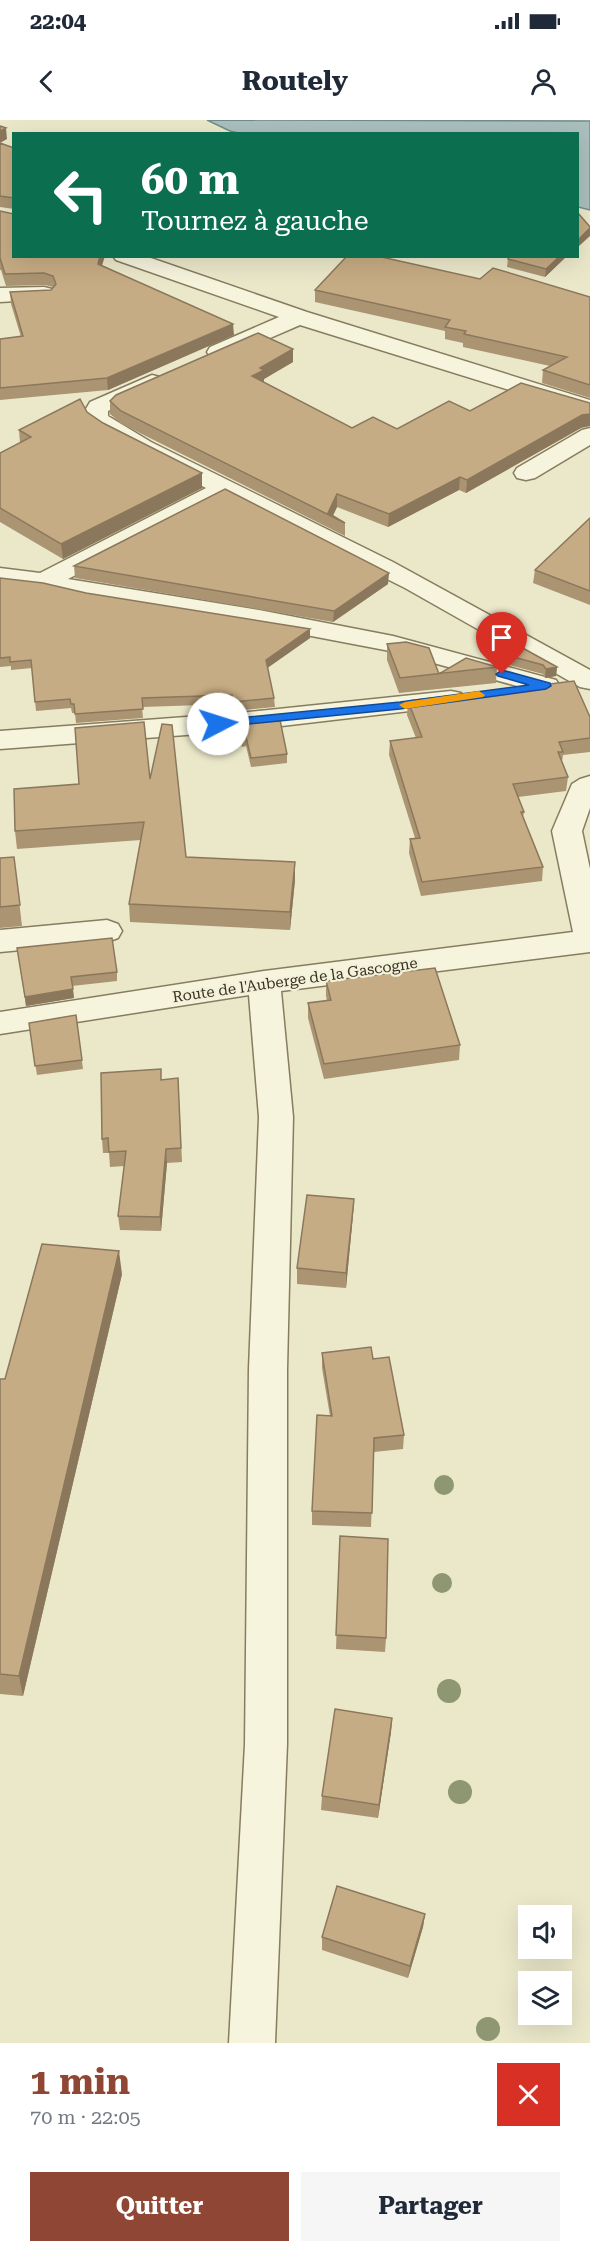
<!DOCTYPE html>
<html lang="fr">
<meta charset="utf-8">
<style>
body{margin:0;font-family:"Roboto Serif",serif;background:#f6f6f7;color:#1f2937;height:100vh;display:flex;flex-direction:column;font-size:22px;white-space:nowrap}
*{box-sizing:border-box;margin:0}
p{font-size:20px;color:#747a83}
.icon{flex:none;width:33px;height:33px;fill:none;stroke:currentColor;stroke-width:2;stroke-linecap:round;stroke-linejoin:round}
.map{position:relative;height:1923px;overflow:hidden}
.sheet{display:flex;flex-direction:column;background:#fff;flex:1}
.sheet>*{flex:none}
.hud{position:absolute;left:12px;top:12px;width:567px;height:126px;border-radius:0px;box-shadow:0 6px 24px #0002;background:#0b6e4f;color:#fff;overflow:hidden}
.tools{position:absolute;left:518px;top:1785px;display:grid;gap:12px}
.tools a{display:grid;place-items:center;width:54px;height:54px;border-radius:0px;background:#fff;box-shadow:0 6px 24px #0002;font-size:30px}
.pin{position:absolute;display:grid;place-items:center;width:51px;height:51px;color:#fff;margin:-62px -26px;border-radius:50% 50% 50% 0;rotate:-45deg;box-shadow:0 0 6px #0007}
.pin .icon{rotate:45deg}
.me{position:absolute;width:66px;margin:-33px;rotate:85deg;stroke-linejoin:round;filter:drop-shadow(0 0 4px #0008)}
.turn{display:flex;align-items:center;gap:21px;height:126px;padding:0 30px;font-size:27px}
.turn .icon{width:78px;height:78px;stroke-width:2.5}
.turn b{display:block;font-size:42px;line-height:51px}
.round{display:grid;place-items:center;flex:none;width:63px;height:63px;border-radius:0px;background:#f6f6f7}
.head{display:flex;align-items:center;justify-content:space-between;height:102px;padding:0 30px}
h1{font-size:36px;font-weight:700;line-height:45px;color:#904635}
.primary-button{display:flex;gap:12px;margin-top:auto;padding:12px 30px}
.primary-button a{flex:1;height:69px;border-radius:0px;background:#904635;color:#fff;font-size:24px;font-weight:700;line-height:69px;text-align:center}
.primary-button a+a{background:#f6f6f7;color:#1f2937}
.status{display:flex;justify-content:space-between;align-items:center;height:42px;padding:0 30px;background:#fff;direction:ltr}
.status svg{height:16px;fill:currentColor}
header{display:flex;justify-content:space-between;align-items:center;height:78px;padding:0 30px;background:#fff;font-size:27px;font-weight:700}
.map>svg:first-child{display:block}
</style>
<div class="status"><b>22:04</b><svg viewBox="0 0 49 12"><path d="M0 12V9h3v3zM5 12V6h3v6zM10 12V3h3v9zM15 12V0h3v12zM26 1h20v11H26zM47 4h2v5h-2z"/></svg></div>
<header><svg class="icon" aria-label="back" viewBox="0 0 24 24"><path d="M15 5l-7 7 7 7"/></svg>Routely<svg class="icon" aria-label="person" viewBox="0 0 24 24"><circle cx="12" cy="8" r="4"/><path d="M4 21q1-7 8-7t8 7"/></svg></header>
<div class="map">
<svg width="590" height="1923" viewBox="0 0 590 1923">
<rect width="100%" height="100%" fill="#ebe8ca"/>
<path fill="#aac0be" stroke="#718e8c" stroke-width="1.5" d="M207,0l383,1v89l-12,-3v-73h-335l-13,-3z"/>
<g fill="none" stroke-linecap="round" stroke-linejoin="round">
<g stroke="#867c60" stroke-width="3">
<path id="minor" d="M113,136h32l162,56 283,88v15l-290,-90 -74,32 -8,2 -8,-2 -3,-5 3,-5 69,-30 -163,-57z
M44,167l8,2 3,5 -3,5 -52,3v-14z
M152,255l8,2 3,5 -3,5 -52,24v5l43,26 242,120 197,108v19l-10,-2 -175,-99 -180,-90 -157,81 191,31 134,26 163,44 4,6 -4,6 -10,2 -156,-43 -131,-25 -172,-27 -43,-10 -44,-5v-16l40,5 166,-85 -101,-52 -15,-11 -7,-11 7,-12z
M590,308v17l-55,33 -9,2 -9,-2 -3,-5 3,-5 65,-38z
M451,571l10,2 4,6 -4,6 -222,26 -239,18v-18l239,-18z
M590,656v32l-8,23 8,38v83l-309,39 12,126 -6,252v375l-12,299h-46l16,-299 4,-375 10,-252 -10,-122 -249,39v-22l264,-41 309,-39 -21,-101 20,-47 8,-5z
M107,800l11,4 4,7 -4,7 -11,4 -107,10v-22z"/>
</g>
<use href="#minor" fill="#f6f4dd" fill-rule="evenodd"/>
</g>
<g fill="#8e9672">
<circle cx="444" cy="1365" r="10"/>
<circle cx="442" cy="1463" r="10"/>
<circle cx="449" cy="1571" r="12"/>
<circle cx="460" cy="1672" r="12"/>
<circle cx="488" cy="1909" r="12"/>
</g>
<path fill="#aa9472" d="M0,23l14,5v61l-14,-2z
M0,91l102,55 132,69 -126,55 -108,10v-61l21,-2 -10,-33 -1,-12 41,-2 2,-3 -8,-2 -39,1 -5,-16h-1z
M510,136h57l-22,21 -38,-10 1,-8z
M480,159l110,18v101l-48,-15 1,-13 7,-4 -87,-19v-4l-18,-4v-8l-130,-29v-12z
M293,229v13l-29,17v3l88,46 45,1 73,-18 111,17 -115,65 -7,-3 -71,37 -51,-20 -4,9 12,7v13l-223,-112 -12,-10v-13z
M87,292l16,11 99,50v15l-139,71 -63,-37v-69l20,-10 -1,-13z
M590,398v87l-57,-22 2,-13z
M74,446l314,18 -55,38 -258,-44z
M0,458l86,15 224,45 -43,30 7,30 1,9 -41,4 -2,-7 -90,3 1,11 -67,5 -1,-10h-3l-1,-5 -35,3 -4,-43 -21,2v-4l-11,1z
M387,524l52,30 58,-7 -1,16 -97,10 -12,-33z
M491,531l66,16 -1,9 -11,2 -2,-4 -53,-14z
M408,581l182,16v35l-27,3 -1,7 6,15 -2,14 -48,6 6,15 -1,5 20,50 -1,14 -121,15 -12,-43 1,-14 5,-1 -26,-83 1,-14 26,-3 -9,-23z
M239,604l48,30v9l-36,4 -5,-21 -4,1 -3,-14z
M150,659l36,78 109,23 -5,50 -160,-8 -1,-18 12,-64 -124,9 -2,-18z
M14,737l8,69 -22,2v-70z
M17,828l100,24v9l-45,5 2,12 -48,8z
M326,861l134,64 -1,15 -135,19 -16,-61v-15l19,-2 -1,-5z
M76,895l7,54 -46,6 -8,-52z
M178,958l4,84 -15,1 -6,68 -41,-1 -2,-14 6,-50 -14,1 -1,-14h-6l-1,-14 59,-59z
M354,1079l-1,16 -7,73 -49,-4v-16z
M122,1154l-99,422 -23,-2v-315h5z
M322,1233l51,6 31,76 -1,14 -29,3 -3,75 -59,-2v-14l18,-95 -8,-48z
M340,1416l46,102 -1,14 -49,-3z
M392,1598l-1,14 -13,86 -57,-8 1,-14z
M425,1794l-2,13 -15,51 -86,-28v-13z"/>
<path fill="#8b785c" d="M6,8l1,11 -7,4v-12z
M590,108v8l-12,11v-7z
M100,136h5l-6,19 -1,-11z
M560,136h7l-22,21 1,-8z
M233,204l1,11 -126,55 -1,-12z
M293,229v13l-29,17v4l-12,-7 8,-8z
M590,294v12l-9,2 -115,65 1,-13 115,-65z
M202,353v15l-139,71 -2,-15z
M460,357l-1,13 -71,37 1,-13z
M337,374v13l-5,10 -4,-4z
M389,453l-1,11 -55,38 1,-11z
M310,509v9l-44,31v-9z
M557,547l-1,9 -11,2 1,-9z
M295,742v18l-5,50v-18z
M73,869l1,9 -48,8 -1,-9z
M166,1029l1,14 -6,68 -1,-14z
M354,1079l-1,16 -7,73v-15z
M119,1131l3,23 -99,422 -4,-20z
M392,1598l-1,14 -13,86 1,-13z
M425,1794l-2,13 -15,51 2,-12z"/>
<path fill="#c6ac84" stroke="#8b785c" stroke-width="1.5" d="M0,6l6,2 -6,3z
M0,23l14,5v50l-14,-2z
M0,91l14,3v42h86l-2,8 135,60 -126,54 -107,10v-49l23,-3 -13,-44 41,-2 5,-6 -3,-8 -9,-3 -39,1 -5,-16z
M578,93l12,14v1l-12,12z
M347,136h30l103,23 13,-11 97,29v88l-47,-15 24,-13 -103,-23 2,-3 -21,-4 5,-7 -135,-30z
M510,136h50l-14,13 -38,-10z
M258,213l35,16 -33,19 4,2 -12,6 100,52 21,-11 24,12 52,-28 21,10 51,-28 69,20v11l-8,1 -115,65 -7,-3 -71,37 -52,-20 -9,19 17,10 -224,-112 -11,-10 6,-6z
M80,279l7,13 16,11 99,50 -141,71 -61,-36v-55l31,-16 -12,-7z
M225,369l164,84 -55,38 -260,-45z
M590,398v73l-55,-21z
M0,458l43,5 43,10 224,36 -44,31 8,38 -40,4 -2,-7 -90,3 1,11 -68,5 -1,-10h-3l-1,-5 -35,3 -4,-42 -21,2v-5l-10,1z
M510,521l47,26 -11,2 -3,-4 -52,-14z
M406,522l23,6 10,26 27,-16 31,9 -97,11 -13,-34z
M574,561l16,36v21l-31,4 4,10h-5l10,25 -55,7 11,28h-3l22,55 -121,15 -12,-43 10,-1 -30,-97 32,-4 -14,-36z
M280,600l7,34 -36,4 -5,-21 -4,1 -3,-14z
M144,602l6,57 12,-55 10,1 14,132 109,5 -5,50 -161,-8 15,-82 -129,9 -1,-42 65,-5 -4,-56z
M14,737l6,48 -20,2v-49z
M112,818l5,34 -46,5 2,12 -48,8 -8,-49z
M435,848l25,77 -136,19 -16,-61 23,-3 -5,-19z
M76,895l6,45 -47,6 -6,-43z
M161,949v11l17,-2 3,70 -15,1 -6,68 -42,-1 8,-65 -17,1 -1,-14 -6,1 -1,-66z
M307,1075l47,4 -8,74 -49,-5z
M42,1124l77,7 -100,425 -19,-2v-295h5z
M371,1227l2,12 16,-2 15,78 -30,3 -2,75 -60,-2 5,-96 15,1 -10,-63z
M340,1416l48,3 -2,99 -50,-3z
M335,1589l57,9 -13,87 -57,-9z
M337,1766l88,28 -15,52 -88,-29z"/>
<path fill="#1a73e8" stroke="#114b97" stroke-width="1.5" d="M502,550l48,13 1,3 -5,3 -146,20 -182,18 -6,-3 6,-4 182,-18 129,-17 -31,-9 -2,-2z"/>
<path fill="#f59e0b" d="M479,571l6,4 -2,2 -78,12 -6,-4 6,-3z"/>
<g text-anchor="middle" stroke-width="4.5" stroke-linejoin="round" paint-order="stroke">
<g font-size="15" fill="#383122" stroke="#f3f1d9">
<text transform="translate(295 860) rotate(-8)" y="5">Route de l'Auberge de la Gascogne</text>
</g>
</g>
</svg>
<div class="tools">
<a><svg class="icon" aria-label="sound" viewBox="0 0 24 24"><path d="M4 9h4l5-4v14l-5-4H4zM17 9q2 3 0 6"/></svg></a>
<a><svg class="icon" aria-label="layers" viewBox="0 0 24 24"><path d="M12 4l9 5-9 5-9-5zM3 14l9 5 9-5"/></svg></a>
</div>
<div class="pin" style="left:502px;top:554px;background:#d93025"><svg class="icon" aria-label="arrive" viewBox="0 0 24 24"><path d="M6 21V4h12l-3 4 3 4H6"/></svg></div>
<svg class="me" style="left:218px;top:604px" viewBox="-20 -20 40 40"><circle r="19" fill="#fff"/><path d="M0-13L10 11 0 6-10 11z" fill="#1a73e8"/></svg>
<div class="hud">
<div class="turn"><svg class="icon" aria-label="left" viewBox="0 0 24 24"><path d="M17 20v-9H6M10 6l-5 5 5 5"/></svg><div><b>60 m</b>Tournez à gauche</div></div>
</div>
</div>
<section class="sheet">
<div class="head"><div><h1>1 min</h1><p>70 m · 22:05</p></div><a class="round" style="background:#d93025;color:#fff"><svg class="icon" aria-label="close" viewBox="0 0 24 24"><path d="M6 6l12 12M18 6L6 18"/></svg></a></div>
<div class="primary-button"><a>Quitter</a><a>Partager</a></div>
</section>
